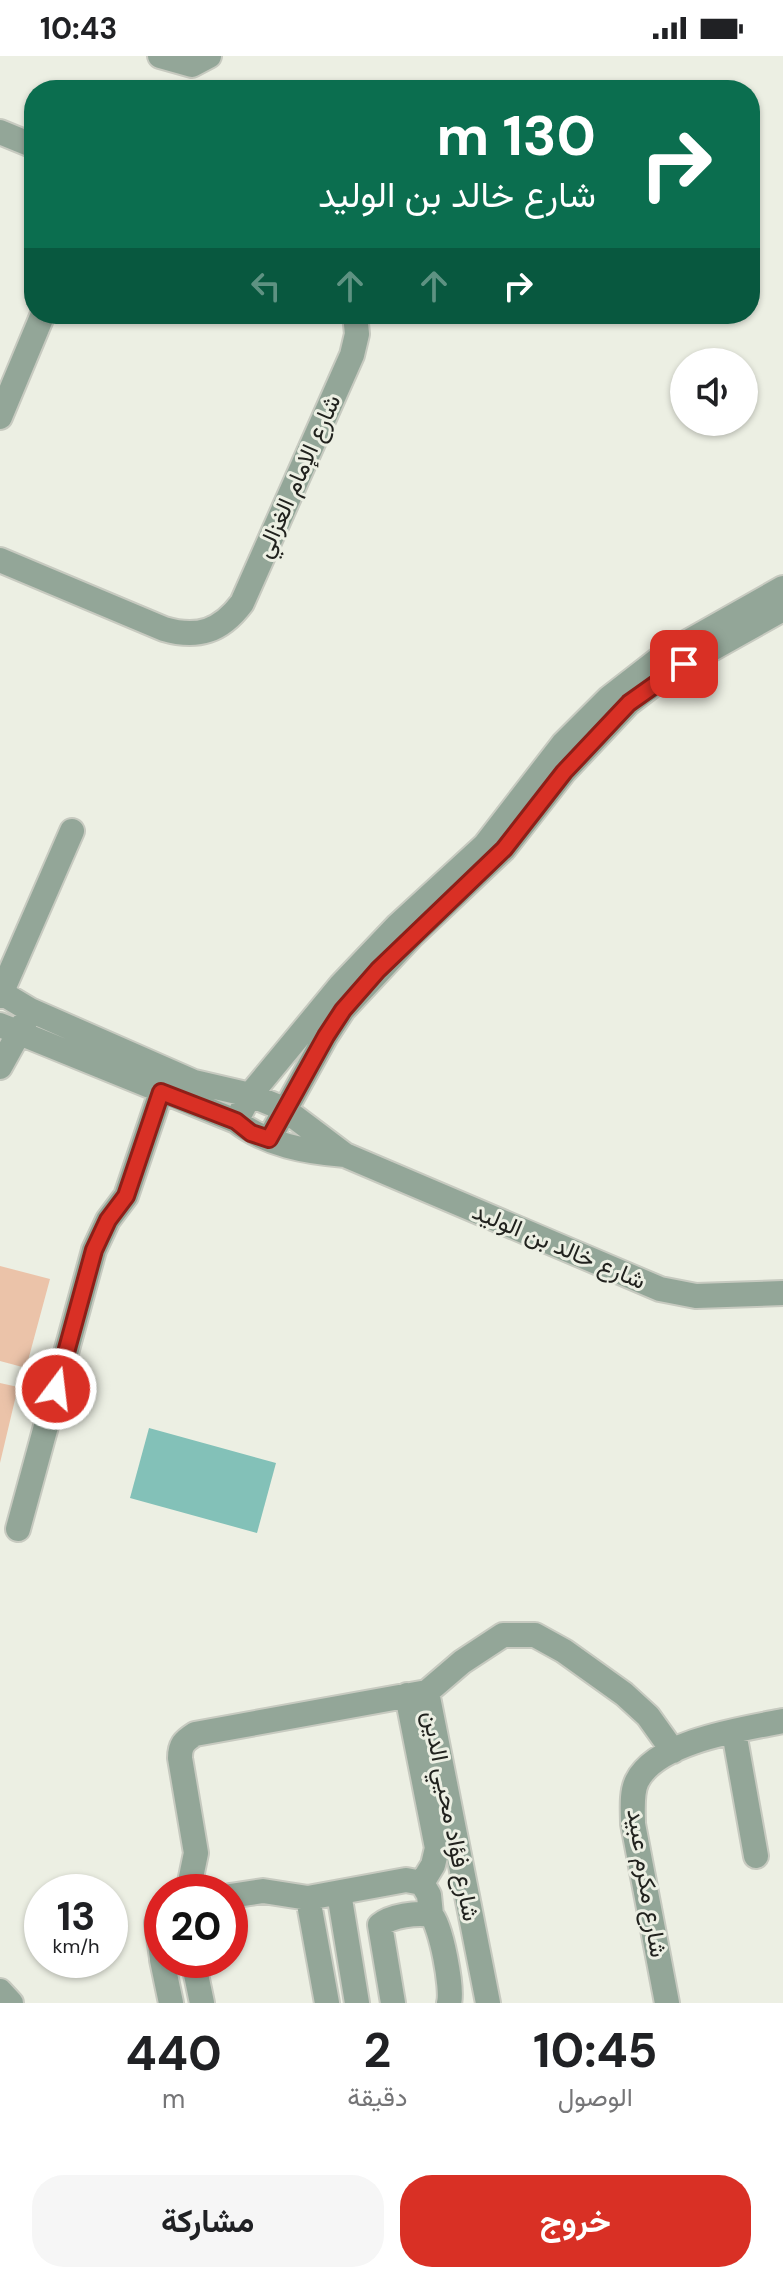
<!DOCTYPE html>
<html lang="ar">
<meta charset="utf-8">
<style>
body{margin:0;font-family:"DM Sans",Vazirmatn,sans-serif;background:#f6f6f6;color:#202124;direction:rtl;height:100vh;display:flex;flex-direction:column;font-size:30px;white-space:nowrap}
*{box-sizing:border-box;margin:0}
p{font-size:26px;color:#757577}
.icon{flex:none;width:44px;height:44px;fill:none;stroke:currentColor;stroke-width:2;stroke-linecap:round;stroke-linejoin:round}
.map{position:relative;height:1947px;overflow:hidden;direction:ltr}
.panel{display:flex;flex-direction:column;background:#fff;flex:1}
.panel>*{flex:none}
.top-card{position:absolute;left:24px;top:24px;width:736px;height:244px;border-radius:32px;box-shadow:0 2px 6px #0004;direction:rtl;background:#0b6e4f;color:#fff;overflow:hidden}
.buttons{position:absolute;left:670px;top:292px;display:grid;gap:16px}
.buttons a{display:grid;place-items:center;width:88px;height:88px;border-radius:50%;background:#fff;box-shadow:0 2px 6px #0004;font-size:40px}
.speed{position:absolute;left:24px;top:1818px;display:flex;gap:16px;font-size:40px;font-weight:700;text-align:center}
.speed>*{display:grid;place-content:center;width:104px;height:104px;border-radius:50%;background:#fff;box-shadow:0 2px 6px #0004;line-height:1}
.speed small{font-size:20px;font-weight:400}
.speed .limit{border:12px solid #d22;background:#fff;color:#111}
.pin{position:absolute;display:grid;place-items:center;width:68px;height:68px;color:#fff;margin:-34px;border-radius:16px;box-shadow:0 4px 12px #0006}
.me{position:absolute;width:88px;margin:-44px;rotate:15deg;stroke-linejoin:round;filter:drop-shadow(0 0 6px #0008)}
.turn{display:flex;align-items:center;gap:28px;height:168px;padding:0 32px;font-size:36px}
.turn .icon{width:104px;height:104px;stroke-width:2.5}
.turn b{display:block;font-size:56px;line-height:68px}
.lanes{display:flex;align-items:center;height:76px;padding:0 32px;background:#0003;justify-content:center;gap:40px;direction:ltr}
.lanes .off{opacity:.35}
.eta{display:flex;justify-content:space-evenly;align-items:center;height:136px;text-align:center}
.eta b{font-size:48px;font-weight:700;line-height:56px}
.cta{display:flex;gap:16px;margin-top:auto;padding:16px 32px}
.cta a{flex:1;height:92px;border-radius:32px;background:#d93025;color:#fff;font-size:32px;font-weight:700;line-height:92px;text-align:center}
.cta a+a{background:#f6f6f6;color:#202124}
.status{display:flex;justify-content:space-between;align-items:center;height:56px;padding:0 40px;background:#fff;direction:ltr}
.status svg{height:22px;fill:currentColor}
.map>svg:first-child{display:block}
</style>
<div class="status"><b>10:43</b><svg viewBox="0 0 49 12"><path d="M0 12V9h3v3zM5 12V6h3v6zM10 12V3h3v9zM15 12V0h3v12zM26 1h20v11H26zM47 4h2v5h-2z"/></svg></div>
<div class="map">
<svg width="783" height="1947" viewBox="0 0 783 1947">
<rect width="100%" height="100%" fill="#ecefe3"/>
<path fill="#ebc3a9" d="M0,1210l50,13 -24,89 -26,-7z
M0,1327l18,4 -18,76z"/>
<path fill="#83c1b8" d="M149,1372l127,35 -19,70 -127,-35z"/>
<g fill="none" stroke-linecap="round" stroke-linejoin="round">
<g stroke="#c7cac0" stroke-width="28">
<path id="minor" d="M160,0l32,9 17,-9
M0,76l34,14
M0,361l43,-103
M0,504l164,69c34,10 57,2 78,-26l110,-248 5,-21 -2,-20
M0,936l30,18 164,72 56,13 34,14 61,46 315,134 36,7 87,-3
M0,940l72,-165
M0,969l236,96c31,24 70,31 109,34
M0,1011l26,-47
M236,1065l14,-26 91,-110 57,-60 87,-80 78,-101 46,-46 54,-42 120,-68
M269,1083l57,-103 17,-26 70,-75 91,-86 60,-77 65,-69 38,-29 116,-65
M18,1473l76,-279 14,-30 18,-24 35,-104
M407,1639l30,153 -4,17 -11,18
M734,1676l22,124
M188,1836l8,-39 -16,-95c0,-13 4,-17 15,-24l232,-42
M339,1837l18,110
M230,1840l33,-5 45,7 98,-18 16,3 7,12 2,20
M308,1842l19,105
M162,1856l-5,11 5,35
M162,1904l9,43
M193,1904l9,43
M0,1935l11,12
M393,1947l-13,-78c11,-9 37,-13 51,-10 10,10 22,74 18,88
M488,1947l-61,-311 35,-30 41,-27h32l29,16 60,43 24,22 25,35
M667,1947l-34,-179c0,-13 -2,-31 4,-43 20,-40 106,-52 146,-60"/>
</g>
<use href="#minor" stroke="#93a698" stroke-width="24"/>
</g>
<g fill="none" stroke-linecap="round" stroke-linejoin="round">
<g stroke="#8d1f18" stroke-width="20">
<path id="route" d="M56,1333l38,-139 14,-30 18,-24 35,-104 75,29 15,12 18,6 57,-103 17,-26 35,-40 126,-121 60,-77 65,-69 55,-39"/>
</g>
<use href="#route" stroke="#d93025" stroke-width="14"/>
</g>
<g text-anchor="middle" stroke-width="6" stroke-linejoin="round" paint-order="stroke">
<g font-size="24" fill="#21221e" stroke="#ecefe3">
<text transform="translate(298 420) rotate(-66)" y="8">شارع الإمام الغزالي</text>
<text transform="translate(559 1190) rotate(23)" y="8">شارع خالد بن الوليد</text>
<text transform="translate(451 1760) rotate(79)" y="8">شارع فؤاد محيي الدين</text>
<text transform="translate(647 1827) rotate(81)" y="8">شارع مكرم عبيد</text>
</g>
</g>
</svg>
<div class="buttons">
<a><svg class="icon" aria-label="sound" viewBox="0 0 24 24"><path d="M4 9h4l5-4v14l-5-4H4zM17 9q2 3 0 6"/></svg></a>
</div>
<div class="speed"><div>13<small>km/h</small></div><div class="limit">20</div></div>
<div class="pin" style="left:684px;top:608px;background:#d93025"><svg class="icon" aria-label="arrive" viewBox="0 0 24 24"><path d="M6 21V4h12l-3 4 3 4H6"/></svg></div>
<svg class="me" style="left:56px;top:1333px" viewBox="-20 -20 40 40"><circle r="17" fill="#d93025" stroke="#fff" stroke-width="3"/><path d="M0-11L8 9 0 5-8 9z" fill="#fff"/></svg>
<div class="top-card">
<div class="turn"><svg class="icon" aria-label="right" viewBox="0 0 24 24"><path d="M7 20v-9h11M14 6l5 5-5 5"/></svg><div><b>130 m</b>شارع خالد بن الوليد</div></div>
<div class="lanes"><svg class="icon off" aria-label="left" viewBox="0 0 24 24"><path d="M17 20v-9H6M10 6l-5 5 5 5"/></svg><svg class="icon off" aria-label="ahead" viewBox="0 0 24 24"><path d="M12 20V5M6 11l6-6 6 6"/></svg><svg class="icon off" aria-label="ahead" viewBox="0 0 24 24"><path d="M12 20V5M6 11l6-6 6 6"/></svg><svg class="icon" aria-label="right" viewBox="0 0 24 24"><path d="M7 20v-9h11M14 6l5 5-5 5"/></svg></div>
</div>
</div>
<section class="panel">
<div class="eta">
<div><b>10:45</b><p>الوصول</p></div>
<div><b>2</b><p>دقيقة</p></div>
<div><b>440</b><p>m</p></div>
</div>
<div class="cta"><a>خروج</a><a>مشاركة</a></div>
</section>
